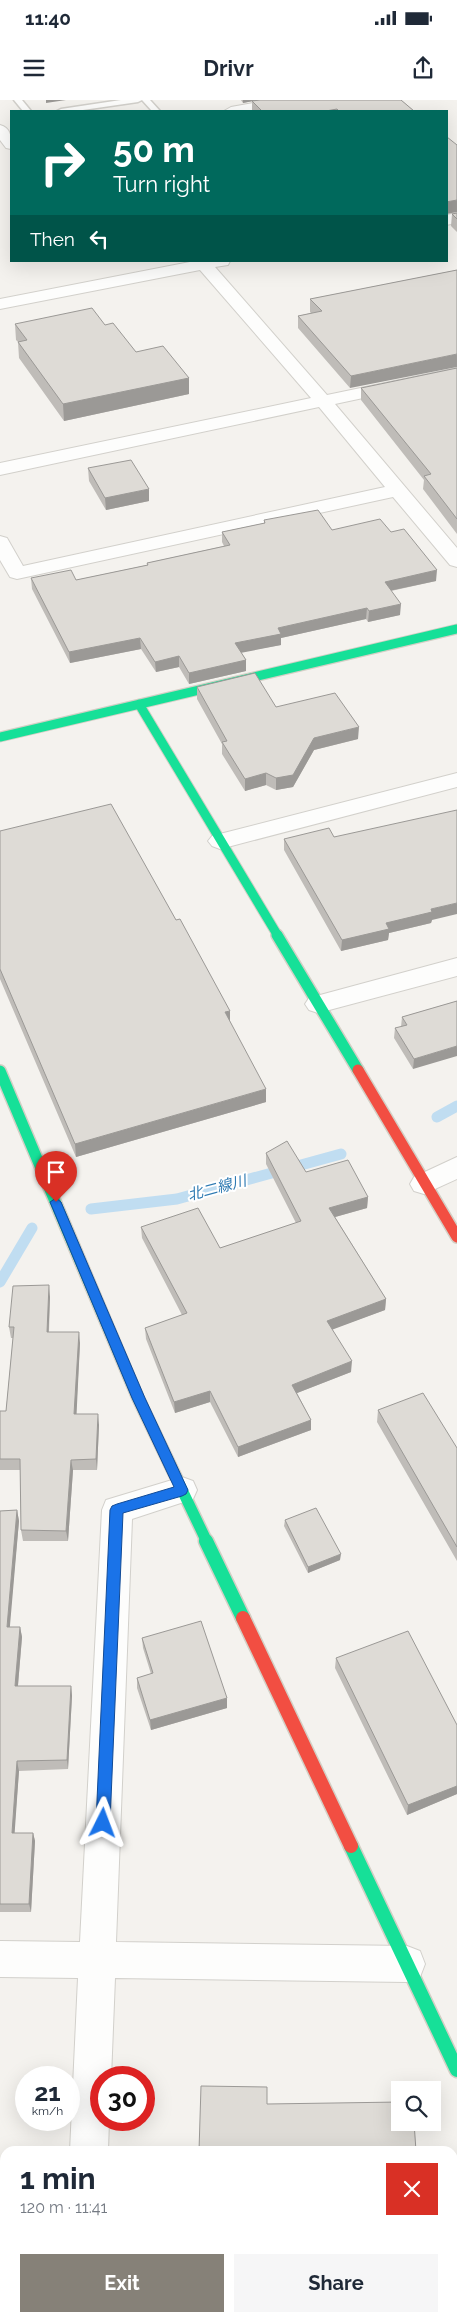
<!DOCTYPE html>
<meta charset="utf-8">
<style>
body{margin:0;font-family:Raleway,"Noto Sans JP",sans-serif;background:#f6f6f7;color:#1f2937;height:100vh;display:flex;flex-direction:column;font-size:19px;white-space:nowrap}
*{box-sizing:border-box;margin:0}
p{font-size:16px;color:#747a83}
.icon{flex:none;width:28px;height:28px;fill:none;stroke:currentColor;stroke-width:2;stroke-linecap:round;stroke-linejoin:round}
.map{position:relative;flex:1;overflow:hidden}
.details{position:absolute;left:0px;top:2046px;width:458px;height:176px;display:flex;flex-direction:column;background:#fff;border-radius:15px 15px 0 0;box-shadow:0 5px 20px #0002}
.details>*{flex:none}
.hud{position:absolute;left:10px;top:10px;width:438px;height:152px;border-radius:0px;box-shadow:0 5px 20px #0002;background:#00695c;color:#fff;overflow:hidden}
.controls{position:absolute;left:391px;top:1981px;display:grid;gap:10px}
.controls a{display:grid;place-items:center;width:50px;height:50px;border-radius:0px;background:#fff;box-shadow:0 5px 20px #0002;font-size:25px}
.speed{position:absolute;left:15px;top:1966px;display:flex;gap:10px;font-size:25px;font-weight:700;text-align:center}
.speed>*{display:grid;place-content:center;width:65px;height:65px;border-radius:50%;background:#fff;box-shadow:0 5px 20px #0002;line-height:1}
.speed small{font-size:12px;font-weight:400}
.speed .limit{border:8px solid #d22;background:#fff;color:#111}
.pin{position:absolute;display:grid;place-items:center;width:42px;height:42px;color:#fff;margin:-51px -21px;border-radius:50% 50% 50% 0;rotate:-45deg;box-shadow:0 0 5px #0007}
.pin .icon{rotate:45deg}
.me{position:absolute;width:55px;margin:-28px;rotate:3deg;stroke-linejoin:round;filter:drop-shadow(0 0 4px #0008)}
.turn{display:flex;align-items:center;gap:18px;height:105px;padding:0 20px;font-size:22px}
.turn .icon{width:65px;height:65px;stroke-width:2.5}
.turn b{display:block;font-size:35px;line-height:42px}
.then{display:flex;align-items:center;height:48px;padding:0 20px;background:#0003;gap:10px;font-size:19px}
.round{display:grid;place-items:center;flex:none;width:52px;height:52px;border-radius:0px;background:#f6f6f7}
.headline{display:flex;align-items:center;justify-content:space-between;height:85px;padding:0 20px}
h1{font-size:30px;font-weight:700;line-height:38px}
.primary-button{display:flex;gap:10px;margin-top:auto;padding:10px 20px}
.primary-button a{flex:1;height:58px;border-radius:0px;background:#868178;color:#fff;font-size:20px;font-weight:700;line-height:58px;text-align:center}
.primary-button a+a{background:#f6f6f7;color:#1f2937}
.status{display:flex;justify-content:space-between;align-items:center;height:35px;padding:0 25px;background:#fff;direction:ltr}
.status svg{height:14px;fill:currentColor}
header{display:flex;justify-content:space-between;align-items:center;height:65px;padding:0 20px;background:#fff;font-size:22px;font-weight:700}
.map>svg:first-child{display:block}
</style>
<div class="status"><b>11:40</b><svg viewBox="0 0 49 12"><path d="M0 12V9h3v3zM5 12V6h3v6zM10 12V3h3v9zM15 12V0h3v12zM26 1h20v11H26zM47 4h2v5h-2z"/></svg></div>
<header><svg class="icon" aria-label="menu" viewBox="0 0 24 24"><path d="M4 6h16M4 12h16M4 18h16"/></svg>Drivr<svg class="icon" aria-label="share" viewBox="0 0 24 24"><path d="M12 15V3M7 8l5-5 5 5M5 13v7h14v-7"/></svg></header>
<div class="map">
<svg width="457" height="2222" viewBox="0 0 457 2222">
<rect width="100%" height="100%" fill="#f4f2ee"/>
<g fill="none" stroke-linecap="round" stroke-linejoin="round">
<path stroke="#c0ddf1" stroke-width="11" d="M437,1017l20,-11
M91,1109l86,-10 164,-45
M0,1182l32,-54"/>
<g stroke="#d2d0cb" stroke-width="3">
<path id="lane" d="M14,0h8l9,11h-8z
M121,0h21l-4,2 -62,9h-19l4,-2z
M142,0h8l10,11h-8z"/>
</g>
<g stroke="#d2d0cb" stroke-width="2">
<path id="street" d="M270,0h33c-8,10 -65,12 -79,11l7,-4z
M0,25c12,3 11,14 11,24l-5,-1 -6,-8z
M457,113v10l-11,2v-10z
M195,161h35l-2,4 -13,2 112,128 130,-27v10l-122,26 122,144v19l-7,-2 -57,-68 -376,82 -7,-2 -10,-17v-24l7,2 16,28 362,-79 -66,-80 -319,68v-12l311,-65 -111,-128 -200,39v-10z
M457,673v14l-237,62 -8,-3 -4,-5 4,-5z
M457,858v18l-139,37 -9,-3 -4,-6 4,-6z
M457,1057v22l-33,15 -10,-3 -4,-7 4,-7z
M182,1377l11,4 4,9 -4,9 -61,20 -16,423 291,4 13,5 5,13 -5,13 -13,5 -292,-4 -4,100h-10v42h8l-1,31h-38l8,-173 -78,-1v-36l80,1 22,-432 4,-10z
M62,2218h40l-1,4h-40z"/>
</g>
<g stroke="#d3cfc5" stroke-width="11">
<path id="fast-far2" d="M139,604l139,232
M0,637l457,-108"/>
</g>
<g stroke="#d3cfc5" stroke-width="14">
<path id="fast-far1" d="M277,835l81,135
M0,971l138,327 69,144"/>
</g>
<g stroke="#d3cfc5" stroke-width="17">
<path id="fast" d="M206,1441l37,77
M351,1746l106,224"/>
</g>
<g stroke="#d3cfc5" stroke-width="14">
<path id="jam-far1" d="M358,970l99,167"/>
</g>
<g stroke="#d3cfc5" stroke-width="17">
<path id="jam" d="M243,1518l108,228"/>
</g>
<use href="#lane" fill="#fdfdfc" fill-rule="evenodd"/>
<use href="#street" fill="#fdfdfc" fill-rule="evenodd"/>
<use href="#fast-far2" stroke="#16e098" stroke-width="9"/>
<use href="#fast-far1" stroke="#16e098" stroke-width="11"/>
<use href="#fast" stroke="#16e098" stroke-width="14"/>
<use href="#jam-far1" stroke="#f24e42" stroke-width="11"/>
<use href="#jam" stroke="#f24e42" stroke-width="14"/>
</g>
<path fill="#bfbcb8" d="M241,0h160l13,11h-162v-10l-9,2z
M457,113v19l-6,-6 1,-12z
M457,170l-107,118 -52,-60v-12l13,-3 -1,-1v-13z
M15,224l90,1 31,27 53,26v16l-125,27 -45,-63 -1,-16 -2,-2z
M457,268v166l-34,-45 1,-9 -63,-80v-12z
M88,368l61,33 -43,9 -17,-29z
M264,420l68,10 59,2 45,49 -45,10 9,24 -32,7 -2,-3 -85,19v7l-40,7 5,8v11l-57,13 -10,-17 -23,5 -15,-23 -71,14 -38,-74 -1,-11 45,2 71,-15v-2l77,-17 -2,-4v-10l42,-9z
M197,587l79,20 82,32 -44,11 -21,37 -17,3 -10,-5 -21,6 -23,-37v-10l-25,-45z
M0,731l230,191 36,80 -190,55 -76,-178z
M334,737l98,83 -1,3 -42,10 -1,7 -47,11 -57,-101v-11z
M457,901l-44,68 -19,-31 1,-10 6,-1 1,-10z
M266,1053l40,19 62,25 -1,11 -32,9 51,82 -1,11 -53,19 19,43 -54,21 14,27v10l-73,27 -28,-55 -35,11 -29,-74 -1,-11 37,-13 -40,-77 -1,-11 79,21 76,-25 -30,-59z
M50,1197l-1,35 31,11 -4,71 23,11 -2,45h-24l-5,71h-45l-2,-11 -1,-60h-20v-59h6l7,-73h-2l-2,-11z
M378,1310l79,38v113l-80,-139z
M17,1410l2,11 -10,106h11l2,10 -4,49h53l1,10 -4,73 -49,2 -5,62h19l2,8 -4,71h-31v-401z
M285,1420l55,40 -32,13 -24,-47z
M142,1538l85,70 -76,22 -14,-42v-10l14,-4 -8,-26z
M336,1558l121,67v69l-50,21 -72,-147z"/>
<path fill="#9b9996" d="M46,0h20l-20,3z
M243,0h16l-16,3z
M457,100v12l-11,2v-12z
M457,254v13l-107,21 1,-12z
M189,278v16l-125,27 -1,-17z
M149,389v12l-43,9 -1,-12z
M437,470l-1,11 -52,11 1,-10z
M401,504l-1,11 -32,7 1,-11z
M367,508l-1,11 -85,19v7l-46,9v-11l43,-15z
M140,538l1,11 -71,14 -1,-11z
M179,556v11l-23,5 -1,-10z
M246,560v11l-57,13v-11z
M359,627l-1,12 -44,11 -21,37 -17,3v-12l38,-40z
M266,673v12l-21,6v-12z
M457,803v11l-25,6 -1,3 -42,10 -1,7 -47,11 1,-11 44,-17 45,-14z
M230,911v13l-5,-12z
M457,946v10l-44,13 1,-10z
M266,989v13l-190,55 -1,-13z
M368,1097l-1,11 -39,11 1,-11z
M49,1185l1,12 -2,46 -1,-11z
M386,1199l-1,11 -59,22 1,-11z
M79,1232l1,11 -4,82 -2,-11z
M352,1261l-1,11 -59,23v-10z
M210,1291v11l-35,11 -1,-11z
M98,1314l1,11 -2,45 -1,-11z
M311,1320v10l-73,27v-10z
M71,1360l2,10 -5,71 -2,-10z
M17,1410l2,11 -10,116 -2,-10z
M341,1454l-1,6 -32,13v-6z
M20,1527l2,10 -5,59 -2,-10z
M71,1586l1,10 -4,73 -1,-9z
M227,1598v10l-76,22 -1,-10z
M17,1661l2,10 -5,71 -2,-9z
M457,1686v8l-50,21 1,-10z
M33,1733l2,8 -4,71 -2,-8z
M28,2218h2v4h-3z"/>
<path fill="#dedbd6" stroke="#9b9996" d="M260,0h141l13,11h-75l-2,-2 -11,2h-64l-10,-10z
M446,37h1l10,8v55l-11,2z
M457,113v6l-5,-5z
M457,170v84l-106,22 -53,-60 24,-5 -12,-12z
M92,208l13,17 8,-2 23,29 27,-6 26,32 -126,26 -45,-62 9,-2 -12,-16z
M457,268v151l-33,-43 7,-2 -70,-86z
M131,360l18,29 -44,9 -17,-30z
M318,410l14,20 48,-11 11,13 13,-3 33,41 -52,12 16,22 -32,7 -2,-3 -89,20 3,6 -46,9 11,17 -57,13 -10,-17 -24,6 -15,-24 -71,14 -38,-74 40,-8 5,10 72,-15 -1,-2 83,-18 -8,-13 43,-9 -1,-3z
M255,573l21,34 59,-14 24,34 -45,11 -21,37 -17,3 -10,-5 -21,6 -23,-37 5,-1 -30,-54z
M111,704l65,116 4,-1 50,92 -5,1 41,77 -191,55 -75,-175v-138z
M457,710v93l-26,6 1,3 -46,11 3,6 -47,11 -58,-101 45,-11 5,9z
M457,901v45l-43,13 -19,-31 12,-3 -5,-8z
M287,1041l19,31 42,-12 20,37 -39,11 57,91 -59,22 25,40 -60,24 19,35 -73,27 -28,-56 -36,11 -29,-74 42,-15 -46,-86 57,-19 22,40 81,-27 -35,-68z
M49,1185l-2,47h32l-5,82h24l-2,45 -25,1 -5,71 -45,-1 -1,-71h-20v-48h6l8,-84h-5l4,-41z
M423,1293l34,55v99l-79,-137z
M316,1408l25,46 -33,13 -23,-47z
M17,1410l-10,117h13l-5,59h56l-4,74 -50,1 -5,72h21l-4,71h-29v-393z
M201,1521l26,77 -77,22 -13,-42 16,-5 -11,-35z
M408,1531l49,94v61l-49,19 -72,-147z
M201,1986l66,1v17l133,-2v20h14l2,29h-217z
M0,2191h5v27h23l-1,4h-27z
M158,2218h106v4h-149v-3l43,1z
M327,2218h107v4h-107z"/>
<path fill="#1a73e8" stroke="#114b97" d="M56,1098l5,4 84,196 43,92 -2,4 -4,2 -59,17 -13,310 -2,5 -5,2 -5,-2 -2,-5 14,-313 2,-4 5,-2 57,-17 -42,-89 -82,-196z"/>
<g text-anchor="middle" stroke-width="4" stroke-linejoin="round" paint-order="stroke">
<g font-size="15" font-style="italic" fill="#2e7ab2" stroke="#fff">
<text transform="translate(217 1088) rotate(-15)" y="5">北二線川</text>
</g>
</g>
</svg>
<div class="controls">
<a><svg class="icon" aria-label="search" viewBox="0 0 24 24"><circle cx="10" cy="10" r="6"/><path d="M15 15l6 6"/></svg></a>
</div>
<div class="speed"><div>21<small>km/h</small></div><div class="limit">30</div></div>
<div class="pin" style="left:56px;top:1102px;background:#d93025"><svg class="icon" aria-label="arrive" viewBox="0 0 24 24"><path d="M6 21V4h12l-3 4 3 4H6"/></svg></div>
<svg class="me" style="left:103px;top:1723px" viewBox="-20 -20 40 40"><path d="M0-17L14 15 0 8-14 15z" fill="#1a73e8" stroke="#fff" stroke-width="4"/></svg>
<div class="hud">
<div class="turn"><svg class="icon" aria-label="right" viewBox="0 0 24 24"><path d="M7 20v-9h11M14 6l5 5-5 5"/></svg><div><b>50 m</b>Turn right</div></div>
<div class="then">Then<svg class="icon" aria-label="left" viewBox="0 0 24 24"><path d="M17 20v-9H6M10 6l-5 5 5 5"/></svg></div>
</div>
<section class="details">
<div class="headline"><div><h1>1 min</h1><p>120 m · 11:41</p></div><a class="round" style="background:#d93025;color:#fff"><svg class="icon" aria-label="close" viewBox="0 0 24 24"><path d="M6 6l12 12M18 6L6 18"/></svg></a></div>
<div class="primary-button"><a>Exit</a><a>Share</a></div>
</section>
</div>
